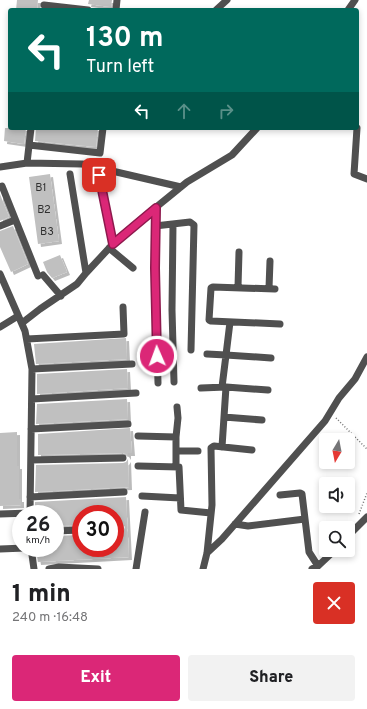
<!DOCTYPE html>
<meta charset="utf-8">
<style>
body{margin:0;font-family:Overpass,sans-serif;background:#f2f2f2;color:#202124;height:100vh;display:flex;flex-direction:column;font-size:15px;white-space:nowrap}
*{box-sizing:border-box;margin:0}
p{font-size:13px;color:#757577}
.icon{flex:none;width:22px;height:22px;fill:none;stroke:currentColor;stroke-width:2;stroke-linecap:round;stroke-linejoin:round}
.map{position:relative;height:569px;overflow:hidden}
.drawer{display:flex;flex-direction:column;background:#fff;flex:1}
.drawer>*{flex:none}
.guide{position:absolute;left:8px;top:8px;width:351px;height:122px;border-radius:4px;box-shadow:0 2px 6px #0003;background:#00695c;color:#fff;overflow:hidden}
.needle{width:26px;rotate:190deg}
.buttons{position:absolute;left:319px;top:433px;display:grid;gap:8px}
.buttons a{display:grid;place-items:center;width:36px;height:36px;border-radius:4px;background:#fff;box-shadow:0 2px 6px #0003;font-size:20px}
.speed{position:absolute;left:12px;top:505px;display:flex;gap:8px;font-size:20px;font-weight:700;text-align:center}
.speed>*{display:grid;place-content:center;width:52px;height:52px;border-radius:50%;background:#fff;box-shadow:0 2px 6px #0003;line-height:1}
.speed small{font-size:10px;font-weight:400}
.speed .limit{border:6px solid #d22;background:#fff;color:#111}
.pin{position:absolute;display:grid;place-items:center;width:34px;height:34px;color:#fff;margin:-17px;border-radius:8px;box-shadow:0 2px 6px #0006}
.me{position:absolute;width:44px;margin:-22px;rotate:358deg;stroke-linejoin:round;filter:drop-shadow(0 0 3px #0008)}
.turn{display:flex;align-items:center;gap:14px;height:84px;padding:0 12px;font-size:18px}
.turn .icon{width:52px;height:52px;stroke-width:2.5}
.turn b{display:block;font-size:28px;line-height:34px}
.lanes{display:flex;align-items:center;height:38px;padding:0 12px;background:#0003;justify-content:center;gap:20px;direction:ltr}
.lanes .off{opacity:.35}
.round{display:grid;place-items:center;flex:none;width:42px;height:42px;border-radius:4px;background:#f2f2f2}
.head{display:flex;align-items:center;justify-content:space-between;height:68px;padding:0 12px}
h1{font-size:24px;font-weight:800;line-height:30px}
.cta{display:flex;gap:8px;margin-top:auto;padding:8px 12px}
.cta a{flex:1;height:46px;border-radius:4px;background:#db2777;color:#fff;font-size:16px;font-weight:800;line-height:46px;text-align:center}
.cta a+a{background:#f2f2f2;color:#202124}
.map>svg:first-child{display:block}
</style>
<div class="map">
<svg width="367" height="569" viewBox="0 0 367 569">
<defs>
<filter id="shadow"><feDropShadow dx="3" dy="3" stdDeviation="0" flood-color="#0004"/></filter>
</defs>
<rect width="100%" height="100%" fill="#fff"/>
<path fill="#c0c0c0" filter="url(#shadow)" d="M17,0h21l-1,10h-21z
M89,0h23l-1,7 -23,-3z
M5,128h21l-2,16 -20,-3z
M36,128h62l-2,19 -61,-6z
M50,174l9,67 -21,3 -9,-67z
M0,194l9,23 -9,4z
M13,226l15,38 -17,8 -11,-25v-16z
M60,255l7,17 -15,6 -5,-6 -4,-10z
M126,338l1,21 -91,5 -2,-20z
M127,369l1,19 -91,6v-20z
M127,399l1,20 -92,5 1,-20z
M130,428l2,25h-4v4l-2,-3 -3,-1 -85,2v-21z
M17,432v34h2v33h2v6l-21,1v-73z
M128,459l1,28 -94,5 1,-27 87,-2 3,-1z
M126,497l3,60 -91,5 -2,-13 19,-1v-12l26,-1v13h34v-14l8,-2 2,-5 -3,-4 -7,1v-10h-34v11l-26,1v-14l-20,1v-11z"/>
<g fill="none" stroke-linecap="round" stroke-linejoin="round">
<path stroke="#727272" stroke-width="1.5" stroke-dasharray="1 2" stroke-linecap="butt" d="M336,418l31,31
M359,514l8,-21"/>
<path stroke="#505050" stroke-width="7" d="M44,5l44,5
M116,10l1,-10
M216,10l11,-10
M348,10l7,-10
M357,128l-3,46 13,5
M29,145l71,8 3,-25
M27,163l4,-35
M0,167l27,-4 55,1 99,23
M70,174l16,99
M99,175l14,69
M2,186l36,90
M155,208v60l3,115
M173,224l-1,86 2,72
M0,226l15,-6
M155,226l35,-4 4,3 -3,125
M109,248l24,20
M0,274l25,57 7,38 -2,145
M43,275l18,21
M238,287l1,-35
M269,288l1,-27
M275,289l-62,-2 -2,1 -2,32 2,1 69,3
M230,322l-4,33 45,3
M22,323l18,-14 37,-25 9,-11 27,-29 31,-27 43,-35 45,-27 25,-27
M0,327l18,-11
M27,339l97,-5 -1,-27
M207,354l19,1 -4,32
M32,369l100,-5
M201,388l25,-1
M32,399l104,-6
M224,417l38,3
M31,429l97,-5
M138,436l38,1v30
M176,437l2,-19 -1,-11
M222,447l4,-60 42,3
M176,451h22
M31,460l92,-2
M138,466l41,1 2,43 30,3
M280,495l20,-2 2,1 7,58 9,14
M142,496l38,2
M30,497l94,-5
M0,514l30,-1
M235,524l13,2 57,-7
M115,529l5,-1
M55,531l26,-1
M348,536l19,-19
M31,548l3,21
M0,549l25,-1
M207,553l15,-14 103,-118 14,-23 16,-19 12,-22
M49,569l10,-2 39,2
M136,569l9,-57
M203,569l4,-16 5,-48 -1,-57 3,-2 38,4
M312,569l6,-3 17,-16"/>
</g>
<g fill="none" stroke-linecap="round" stroke-linejoin="round">
<g stroke="#8e194d" stroke-width="10">
<path id="route" d="M99,175l14,69 43,-36 -1,60 2,88"/>
</g>
<use href="#route" stroke="#db2777" stroke-width="7"/>
</g>
<g text-anchor="middle" stroke-width="3.5" stroke-linejoin="round" paint-order="stroke">
<g font-size="11" fill="#303030">
<text x="41" y="191">B1</text>
<text x="44" y="213">B2</text>
<text x="47" y="235">B3</text>
</g>
</g>
</svg>
<div class="buttons">
<a><svg class="needle" viewBox="-14 -14 28 28"><path d="M0-13l5 13h-10z" fill="#e53935"/><path d="M0 13l5-13h-10z" fill="#757577"/></svg></a>
<a><svg class="icon" aria-label="sound" viewBox="0 0 24 24"><path d="M4 9h4l5-4v14l-5-4H4zM17 9q2 3 0 6"/></svg></a>
<a><svg class="icon" aria-label="search" viewBox="0 0 24 24"><circle cx="10" cy="10" r="6"/><path d="M15 15l6 6"/></svg></a>
</div>
<div class="speed"><div>26<small>km/h</small></div><div class="limit">30</div></div>
<div class="pin" style="left:99px;top:175px;background:#d93025"><svg class="icon" aria-label="arrive" viewBox="0 0 24 24"><path d="M6 21V4h12l-3 4 3 4H6"/></svg></div>
<svg class="me" style="left:157px;top:356px" viewBox="-20 -20 40 40"><circle r="17" fill="#db2777" stroke="#fff" stroke-width="3"/><path d="M0-11L8 9 0 5-8 9z" fill="#fff"/></svg>
<div class="guide">
<div class="turn"><svg class="icon" aria-label="left" viewBox="0 0 24 24"><path d="M17 20v-9H6M10 6l-5 5 5 5"/></svg><div><b>130 m</b>Turn left</div></div>
<div class="lanes"><svg class="icon" aria-label="left" viewBox="0 0 24 24"><path d="M17 20v-9H6M10 6l-5 5 5 5"/></svg><svg class="icon off" aria-label="ahead" viewBox="0 0 24 24"><path d="M12 20V5M6 11l6-6 6 6"/></svg><svg class="icon off" aria-label="right" viewBox="0 0 24 24"><path d="M7 20v-9h11M14 6l5 5-5 5"/></svg></div>
</div>
</div>
<section class="drawer">
<div class="head"><div><h1>1 min</h1><p>240 m · 16:48</p></div><a class="round" style="background:#d93025;color:#fff"><svg class="icon" aria-label="close" viewBox="0 0 24 24"><path d="M6 6l12 12M18 6L6 18"/></svg></a></div>
<div class="cta"><a>Exit</a><a>Share</a></div>
</section>
